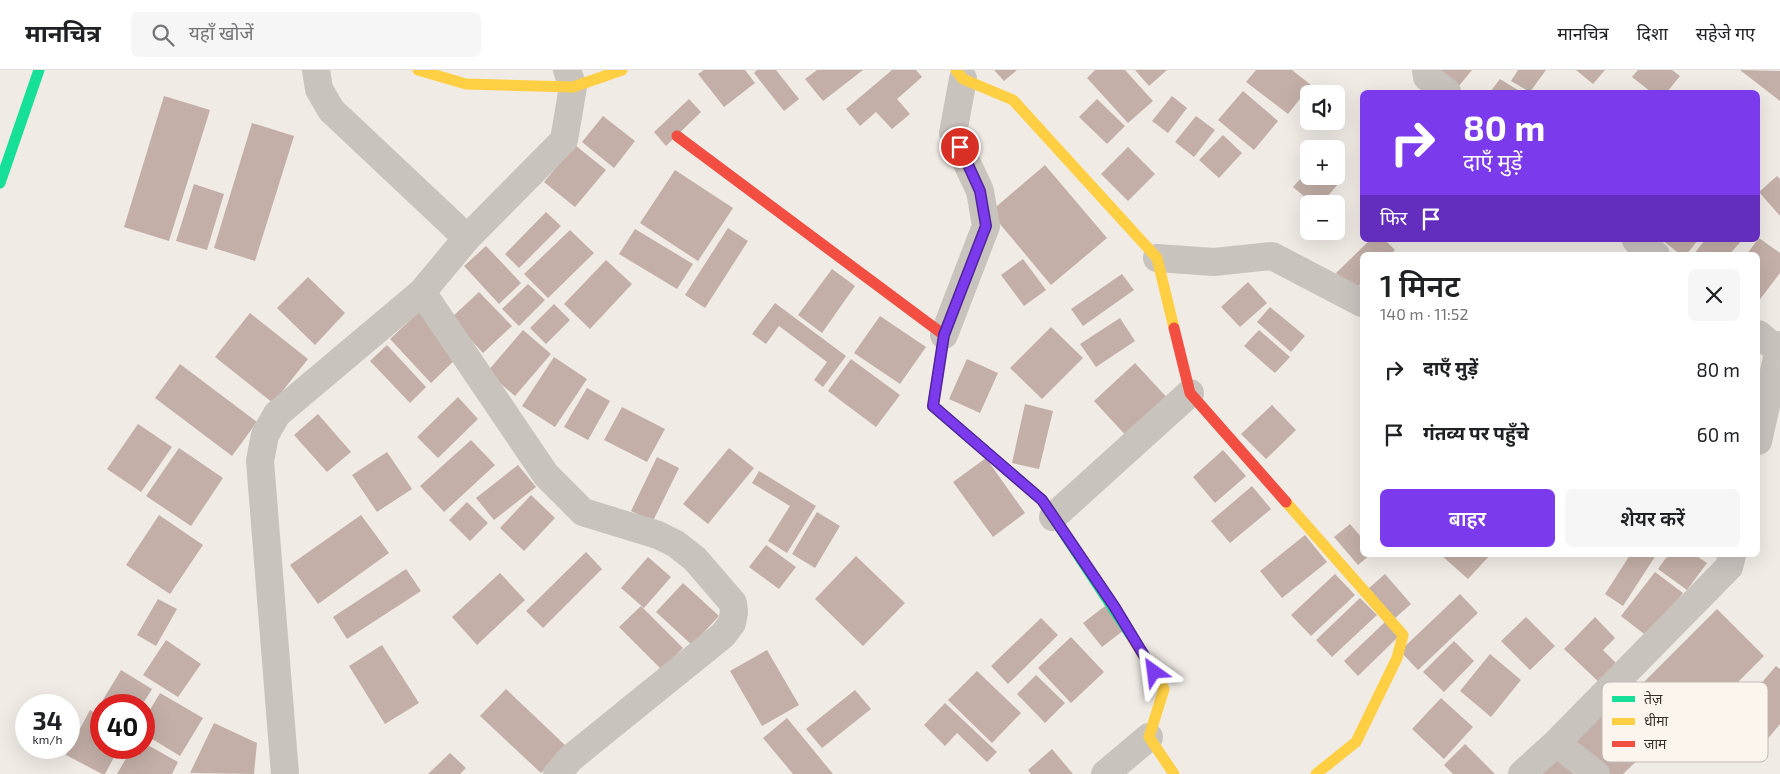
<!DOCTYPE html>
<html lang="hi">
<meta charset="utf-8">
<style>
body{margin:0;font-family:"Exo 2","Noto Sans Devanagari",sans-serif;background:#f6f6f6;color:#202124;height:100vh;display:flex;flex-direction:column;font-size:19px;white-space:nowrap}
*{box-sizing:border-box;margin:0}
p{font-size:16px;color:#757577}
.icon{flex:none;width:28px;height:28px;fill:none;stroke:currentColor;stroke-width:2;stroke-linecap:round;stroke-linejoin:round}
.map{position:relative;flex:1;overflow:hidden}
.details{position:absolute;left:1360px;top:182px;width:400px;height:305px;display:flex;flex-direction:column;background:#fff;border-radius:8px;box-shadow:0 5px 20px #0002}
.details>*{flex:none}
.banner{position:absolute;left:1360px;top:20px;width:400px;height:152px;border-radius:8px;box-shadow:0 5px 20px #0002;background:#7c3aed;color:#fff;overflow:hidden}
.buttons{position:absolute;left:1300px;top:15px;display:grid;gap:10px}
.buttons a{display:grid;place-items:center;width:45px;height:45px;border-radius:8px;background:#fff;box-shadow:0 5px 20px #0002;font-size:25px}
.speed{position:absolute;left:15px;top:624px;display:flex;gap:10px;font-size:25px;font-weight:700;text-align:center}
.speed>*{display:grid;place-content:center;width:65px;height:65px;border-radius:50%;background:#fff;box-shadow:0 5px 20px #0002;line-height:1}
.speed small{font-size:12px;font-weight:400}
.speed .limit{border:8px solid #d22;background:#fff;color:#111}
.pin{position:absolute;display:grid;place-items:center;width:42px;height:42px;color:#fff;margin:-21px;border:2px solid #fff;border-radius:50%;box-shadow:0 1px 5px #0007}
.me{position:absolute;width:55px;margin:-28px;rotate:329deg;stroke-linejoin:round;filter:drop-shadow(0 0 4px #0008)}
.turn{display:flex;align-items:center;gap:18px;height:105px;padding:0 20px;font-size:22px}
.turn .icon{width:65px;height:65px;stroke-width:2.5}
.turn b{display:block;font-size:35px;line-height:42px}
.then{display:flex;align-items:center;height:48px;padding:0 20px;background:#0003;gap:10px;font-size:19px}
.round{display:grid;place-items:center;flex:none;width:52px;height:52px;border-radius:8px;background:#f6f6f6}
.head{display:flex;align-items:center;justify-content:space-between;height:85px;padding:0 20px}
h1{font-size:30px;font-weight:600;line-height:38px}
.action{display:flex;gap:10px;margin-top:auto;padding:10px 20px}
.action a{flex:1;height:58px;border-radius:8px;background:#7c3aed;color:#fff;font-size:20px;font-weight:600;line-height:58px;text-align:center}
.action a+a{background:#f6f6f6;color:#202124}
ul{padding:0;list-style:none}
li{display:flex;align-items:center;gap:15px;height:65px;padding:0 20px}
li div{flex:1}
li b{display:block;font-size:19px}
li em{font-style:normal}
header{display:flex;align-items:center;gap:30px;box-sizing:border-box;height:70px;padding:0 25px;background:#fff;border-bottom:1px solid #e0e0e0}
header strong{font-size:24px}
nav{display:flex;gap:28px;margin-inline-start:auto;font-size:18px}
.search{width:350px;height:45px;background:#f6f6f6;display:flex;align-items:center;gap:12px;box-sizing:border-box;padding:0 18px;border-radius:8px;color:#757577;font-size:19px}
.map>svg:first-child{display:block}
</style>
<header>
<strong>मानचित्र</strong>
<div class="search"><svg class="icon" aria-label="search" viewBox="0 0 24 24"><circle cx="10" cy="10" r="6"/><path d="M15 15l6 6"/></svg>यहाँ खोजें</div>
<nav><a>मानचित्र</a><a>दिशा</a><a>सहेजे गए</a></nav>
</header>
<div class="map">
<svg width="1780" height="704" viewBox="0 0 1780 704">
<rect width="100%" height="100%" fill="#f0ebe5"/>
<path fill="#c3afa7" d="M704,0h41l10,13 -31,24 -26,-33z
M757,0h19l23,29 -15,12 -30,-38z
M817,0h46l-40,31 -18,-22z
M892,0h24l6,7 -25,22 13,15 -18,15 -16,-17 -16,14 -14,-17z
M994,0h23l-13,11z
M1095,0h30l28,31 -25,22 -41,-45z
M1135,0h32l-18,16z
M1256,0h36l19,15 -23,29 -42,-32z
M1432,0h40l-18,22z
M1518,0h28l-16,22 -19,-11z
M1576,0h29l-12,14z
M1638,0h34l8,6 -13,16h-16l-19,-15z
M1740,0l40,1v30z
M1500,9l21,13h-31z
M1243,21l35,30 -24,29 -36,-30z
M164,26l46,14 -41,131 -45,-14z
M1172,26l15,12 -19,25 -16,-12z
M689,29l12,13 -35,34 -12,-14z
M1097,29l28,27 -18,18 -28,-27z
M603,46l32,25 -21,27 -32,-26z
M1196,46l19,14 -21,27 -19,-15z
M252,53l42,13 -39,125 -41,-13z
M1223,65l19,18 -23,25 -20,-18z
M575,75l31,25 -31,37 -31,-25z
M1128,77l27,27 -27,27 -27,-27z
M1045,95l62,73 -56,47 -61,-73z
M1309,99v7h19l10,8 -17,20h-8l-20,-17z
M675,100l58,38 -35,53 -58,-38z
M1777,106l3,3v37l-21,-24z
M194,114l30,10 -17,56 -31,-9z
M546,142l15,14 -42,42 -14,-14z
M728,158l20,13 -43,67 -20,-13z
M635,159l58,35 -16,25 -58,-35z
M570,160l24,23 -46,45 -24,-24z
M1759,168l21,15v20l-22,29v-47h-12z
M1370,170h15l10,10 -5,5h-28v27l-8,9 -18,-18z
M1662,170h36l-12,15h-5z
M1705,170h37l-13,15h-36z
M486,176l35,37 -22,21 -35,-38z
M1023,189l23,31 -22,16 -23,-31z
M606,190l26,24 -42,45 -26,-25z
M832,199l23,17 -33,47 -24,-18z
M1122,204l12,16 -51,36 -12,-17z
M308,207l37,36 -30,32 -38,-37z
M1248,212l19,21 -27,24 -19,-20z
M528,214l17,16 -26,26 -17,-17z
M479,222l33,34 -29,27 -32,-35z
M775,233l71,53 -23,31 -9,-7 13,-18 -48,-36 -13,18 -14,-10z
M554,234l16,16 -24,24 -16,-16z
M1270,237l35,29 -14,16 -34,-30z
M421,240l40,44 -30,29 -41,-44z
M250,243l58,46 -35,44 -58,-46z
M880,246l46,31 -26,37 -46,-31z
M1120,248l15,23 -39,26 -16,-23z
M1051,257l32,31 -41,41 -32,-31z
M523,260l28,24 -36,42 -28,-24z
M1259,260l31,27 -15,16 -31,-27z
M387,275l39,42 -16,16 -40,-42z
M554,287l33,22 -32,48 -33,-21z
M851,289l49,36 -24,32 -48,-36z
M967,289l31,14 -18,40 -31,-14z
M1135,293l37,40 -41,38 -37,-40z
M180,294l77,58 -25,34 -77,-58z
M587,318l23,13 -22,39 -24,-13z
M458,327l20,22 -40,39 -21,-21z
M1025,334l28,7 -14,58 -27,-6z
M1272,335l24,25 -30,29 -25,-25z
M622,337l43,22 -18,33 -43,-22z
M318,344l33,38 -24,20 -33,-37z
M138,354l34,23 -31,45 -34,-23z
M471,370l24,25 -51,47 -24,-26z
M179,378l44,30 -32,48 -45,-30z
M729,378l25,20 -46,56 -25,-20z
M1223,380l23,26 -31,27 -22,-26z
M387,382l25,37 -35,23 -25,-37z
M657,387l22,11 -26,53 -22,-10z
M986,388l39,55 -32,24 -40,-55z
M518,395l18,22 -42,33 -18,-22z
M759,401l57,35 -29,47 -19,-12 22,-35 -38,-23z
M1252,416l19,23 -41,34 -19,-22z
M531,425l24,23 -31,33 -24,-23z
M467,432l21,21 -18,18 -21,-21z
M817,442l23,14 -25,42 -23,-14z
M159,445l44,30 -33,49 -44,-29z
M361,445l28,38 -71,51 -28,-39z
M1350,454l12,14v17h8l-12,10 -24,-28z
M1305,465l22,27 -45,36 -22,-27z
M766,475l30,22 -17,22 -30,-22z
M586,482l16,17 -59,59 -17,-17z
M1441,485h49l-22,24z
M1630,485h26l-33,51 -18,-12z
M1668,485h27l12,8 -20,27 -29,-21z
M856,486l49,47 -42,43 -48,-47z
M648,487l23,20 -27,31 -23,-20z
M406,499l15,22 -74,48 -14,-22z
M1655,502l28,21 -35,44 -27,-21z
M500,503l25,27 -48,45 -25,-28z
M1335,504l20,21 -44,41 -20,-21z
M1385,504l26,30 -17,15 -26,-30z
M683,513l36,33 -27,29 -36,-33z
M1460,524l18,19 -60,57 -18,-19z
M1360,528l17,17 -45,42 -16,-17z
M158,529l19,10 -21,37 -19,-11z
M641,536l42,42 -21,22 -43,-43z
M1105,536l19,24 -22,17 -19,-24z
M1717,539l47,47 -83,83 -47,-47z
M1526,547l29,29 -25,24 -29,-29z
M1595,547l20,21 -12,12 17,17 -18,18 -38,-36z
M1041,548l17,17 -50,49 -17,-18z
M1385,552l14,14 -41,40 -14,-15z
M1071,567l33,35 -33,31 -33,-35z
M166,570l35,24 -23,33 -35,-22z
M1454,571l20,20 -30,31 -21,-20z
M382,575l37,58 -34,21 -36,-58z
M767,580l32,55 -37,21 -32,-55z
M1490,584l31,26 -30,37 -31,-26z
M1776,596l4,3v55l-15,18 -31,-27z
M121,600l31,19 -10,16h-41v5l-3,-2z
M977,601l44,42 -29,30 -44,-43z
M1036,605l29,28 -20,20 -28,-29z
M506,619l60,57 -25,27 -61,-57z
M1625,619l42,43 -44,42h-20l-32,-32z
M855,620l16,19 -49,39 -16,-19z
M160,623l43,25 -23,38 -36,-22v-14z
M1441,628l32,29 -29,32 -32,-30z
M945,633l52,49 -10,10 -30,-29 -12,13 -21,-21z
M90,640l11,6v32h18l-14,26h-3l-36,-19z
M787,648l46,56h-40l-30,-36z
M214,653l43,20 -3,31 -64,-1z
M144,673l34,19 -6,12h-55l15,-26h12z
M1465,674l30,30h-42l-9,-9z
M1052,679l21,25h-42l-3,-4z
M450,683l16,15 -6,6h-32z
M1555,683l21,21h-43z"/>
<g fill="none" stroke-linecap="round" stroke-linejoin="round">
<path stroke="#c9c3be" stroke-width="28" d="M316,0l3,19 12,21 136,128
M1426,0l1,7 20,15
M1636,170l20,15
M1157,188l57,4 58,-6 90,47
M422,222l124,183 37,37 75,23 18,9 19,15 38,44 1,9 -2,11 -9,12 -152,123 -14,16
M1758,264l20,16
M944,265l42,-109 -6,-35 -27,-58 10,-54
M1758,371l22,-96
M1053,447l137,-124
M1556,673l40,31
M285,704l-25,-313 5,-26 12,-21 145,-122 45,-54 97,-98 9,-53 -6,-17
M1105,704l44,-37
M1522,704l34,-31 173,-176 3,-12"/>
<path stroke="#16e098" stroke-width="11" d="M0,113l39,-113
M934,337l108,93 90,137"/>
<path stroke="#ffcf43" stroke-width="11" d="M418,0l48,14 107,3 49,-17
M956,0l7,9 50,21 144,158 17,70
M1286,432l117,133 -6,23 -41,84 -40,32
M1132,567l32,52 -15,48 25,37"/>
<path stroke="#f24e42" stroke-width="11" d="M677,66l267,199 -11,71 1,1
M1174,258l16,65 96,109"/>
</g>
<g fill="none" stroke-linecap="round" stroke-linejoin="round">
<g stroke="#51269a" stroke-width="12">
<path id="route" d="M960,77l20,44 6,35 -42,109 -11,71 109,94 72,106 40,66"/>
</g>
<use href="#route" stroke="#7c3aed" stroke-width="9"/>
</g>
<rect x="1602" y="612" width="166" height="80" rx="8" fill="#fbf5ee" stroke="#c1bab4" stroke-width="1"/>
<rect x="1612" y="626" width="23" height="6" fill="#16e098"/>
<rect x="1612" y="648" width="23" height="7" fill="#ffcf43"/>
<rect x="1612" y="671" width="23" height="6" fill="#f24e42"/>
<g font-size="14" fill="#3b302b">
<text x="1644" y="634">तेज़</text>
<text x="1644" y="656">धीमा</text>
<text x="1644" y="679">जाम</text>
</g>
</svg>
<div class="buttons">
<a><svg class="icon" aria-label="sound" viewBox="0 0 24 24"><path d="M4 9h4l5-4v14l-5-4H4zM17 9q2 3 0 6"/></svg></a>
<a>+</a>
<a>−</a>
</div>
<div class="speed"><div>34<small>km/h</small></div><div class="limit">40</div></div>
<div class="pin" style="left:960px;top:77px;background:#d93025"><svg class="icon" aria-label="arrive" viewBox="0 0 24 24"><path d="M6 21V4h12l-3 4 3 4H6"/></svg></div>
<svg class="me" style="left:1154px;top:602px" viewBox="-20 -20 40 40"><path d="M0-17L14 15 0 8-14 15z" fill="#7c3aed" stroke="#fff" stroke-width="4"/></svg>
<div class="banner">
<div class="turn"><svg class="icon" aria-label="right" viewBox="0 0 24 24"><path d="M7 20v-9h11M14 6l5 5-5 5"/></svg><div><b>80 m</b>दाएँ मुड़ें</div></div>
<div class="then">फिर<svg class="icon" aria-label="arrive" viewBox="0 0 24 24"><path d="M6 21V4h12l-3 4 3 4H6"/></svg></div>
</div>
<section class="details">
<div class="head"><div><h1>1 मिनट</h1><p>140 m · 11:52</p></div><a class="round"><svg class="icon" aria-label="close" viewBox="0 0 24 24"><path d="M6 6l12 12M18 6L6 18"/></svg></a></div>
<ul>
<li><svg class="icon" aria-label="right" viewBox="0 0 24 24"><path d="M7 20v-9h11M14 6l5 5-5 5"/></svg><div><b>दाएँ मुड़ें</b></div><em>80 m</em></li>
<li><svg class="icon" aria-label="arrive" viewBox="0 0 24 24"><path d="M6 21V4h12l-3 4 3 4H6"/></svg><div><b>गंतव्य पर पहुँचे</b></div><em>60 m</em></li>
</ul>
<div class="action"><a>बाहर</a><a>शेयर करें</a></div>
</section>
</div>
